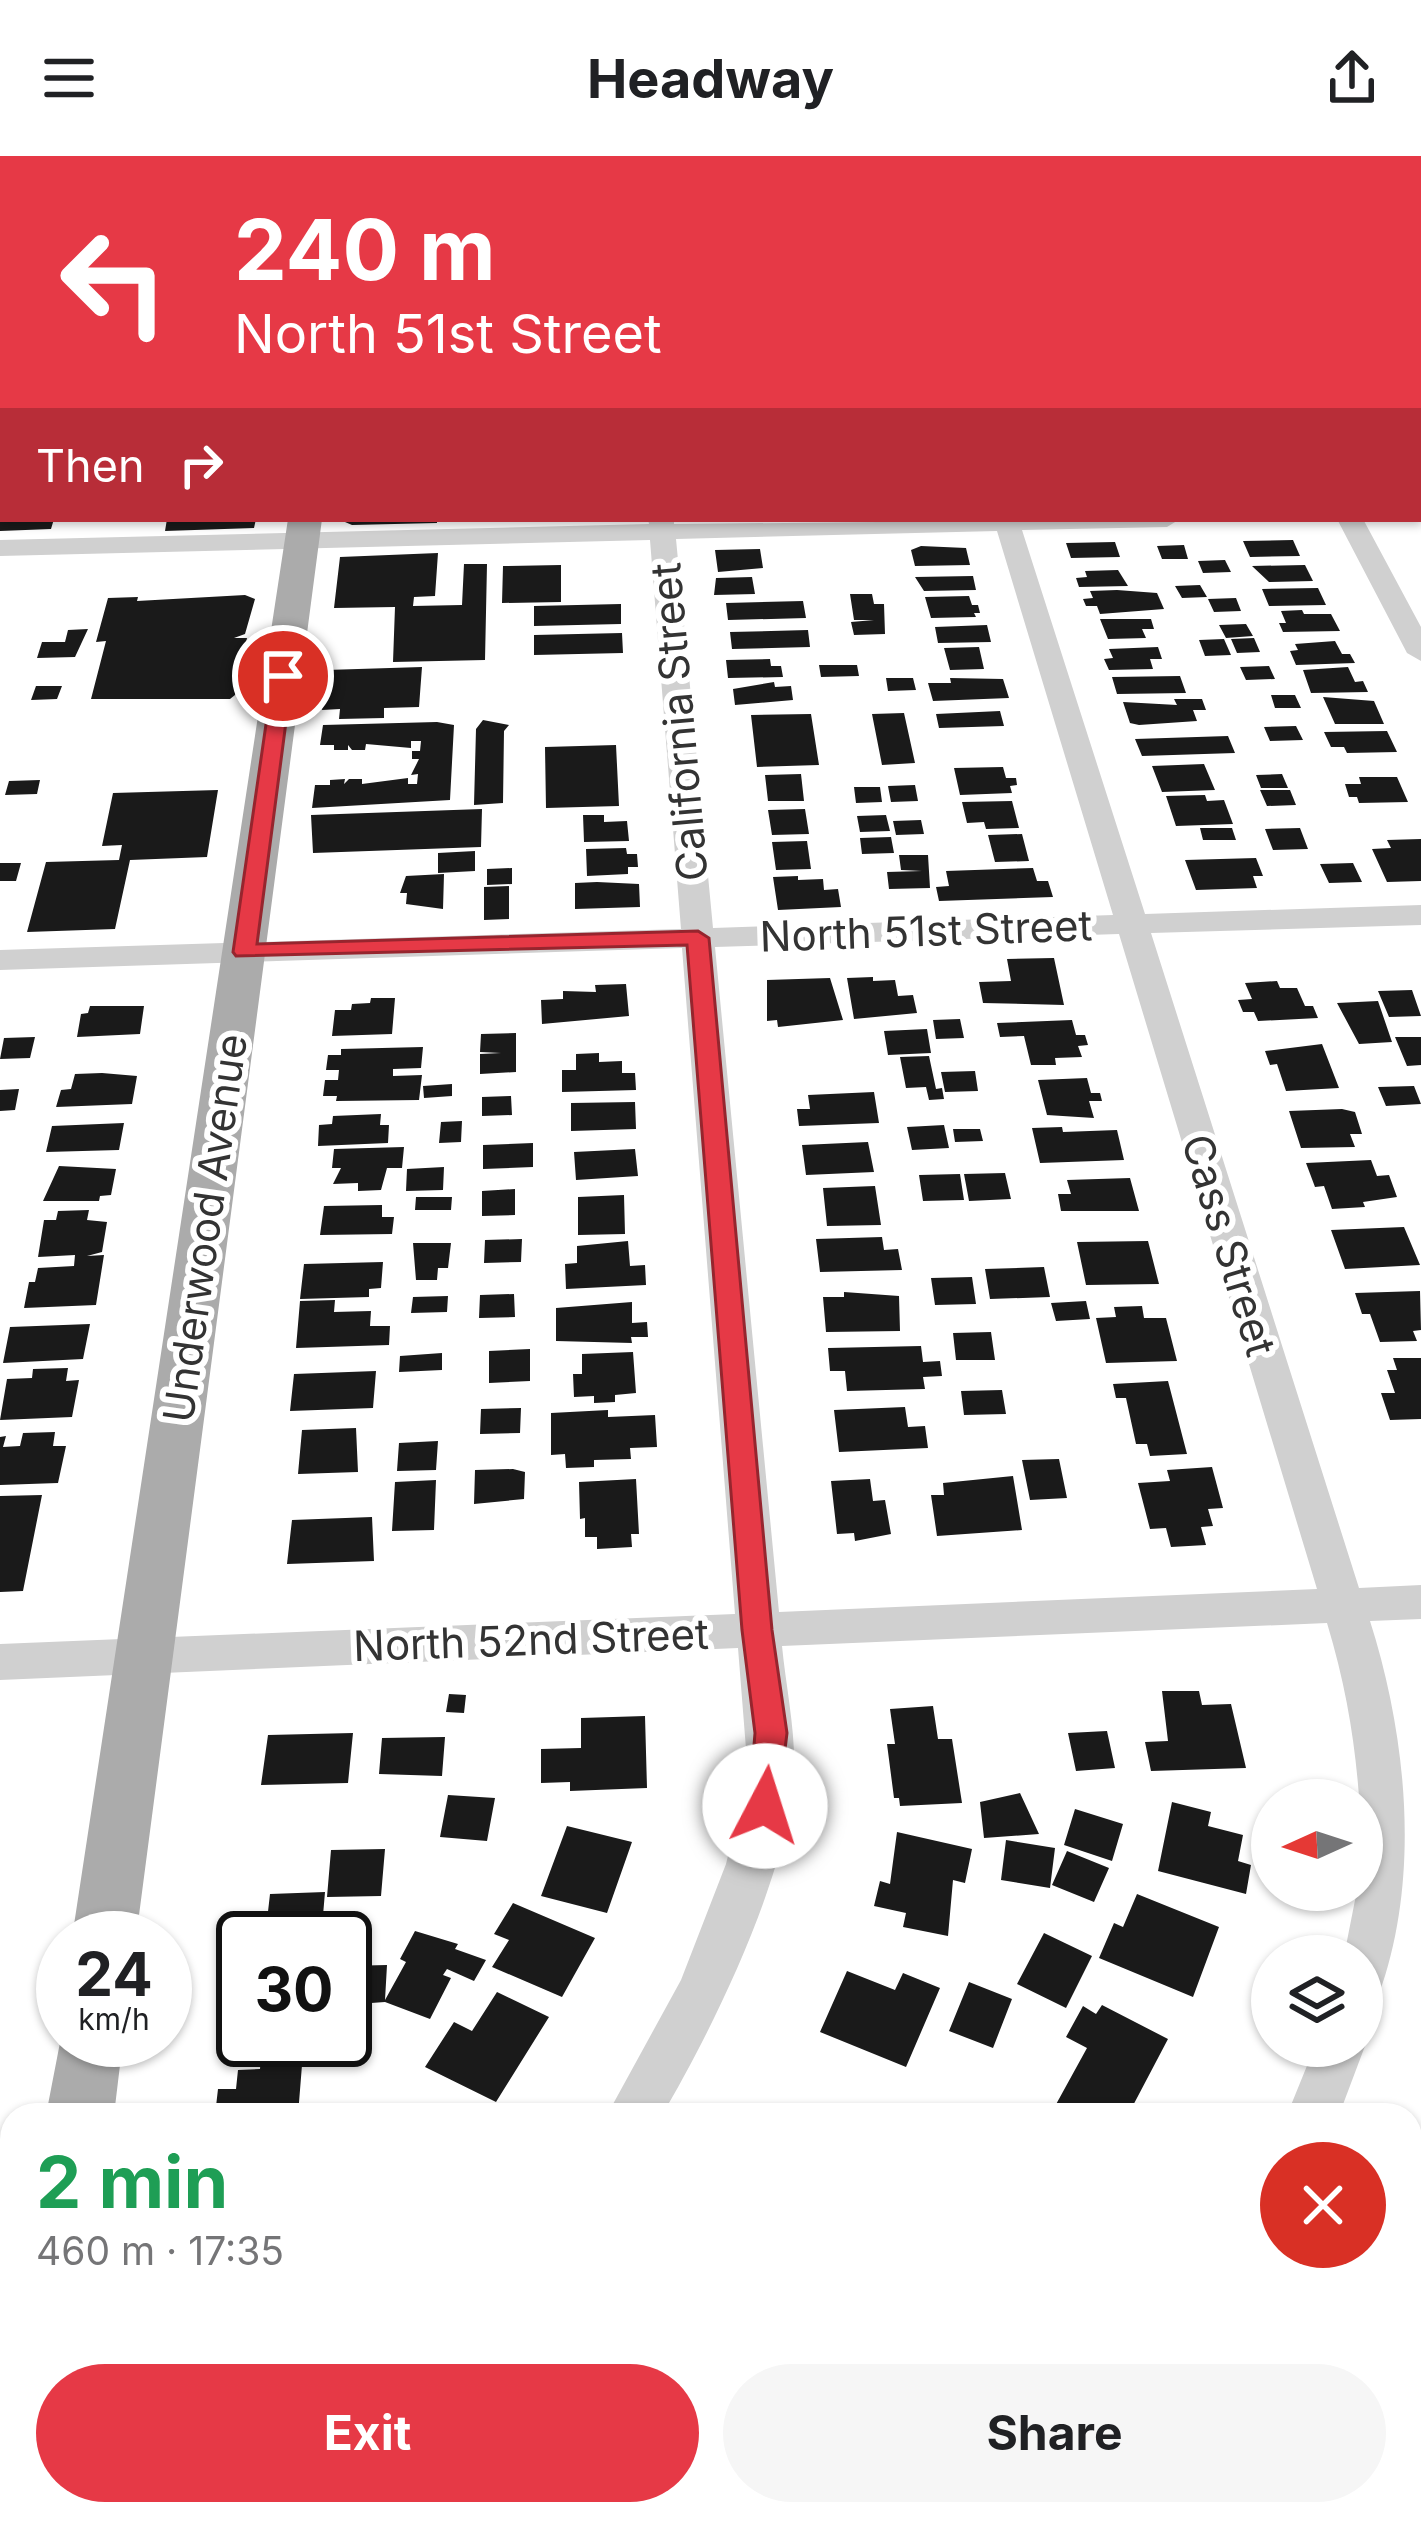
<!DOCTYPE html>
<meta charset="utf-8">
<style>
body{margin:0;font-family:Inter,sans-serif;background:#f6f6f6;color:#202124;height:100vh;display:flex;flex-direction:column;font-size:45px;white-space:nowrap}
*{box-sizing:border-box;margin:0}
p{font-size:39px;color:#757577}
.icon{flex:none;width:66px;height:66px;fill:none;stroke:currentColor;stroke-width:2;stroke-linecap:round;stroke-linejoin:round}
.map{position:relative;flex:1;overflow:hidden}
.sheet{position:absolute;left:0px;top:1947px;width:1422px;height:423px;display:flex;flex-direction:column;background:#fff;border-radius:36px 36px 0 0;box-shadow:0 3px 9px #0004}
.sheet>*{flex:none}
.guide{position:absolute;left:0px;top:0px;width:1422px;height:366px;box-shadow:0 3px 9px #0004;background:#e63946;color:#fff;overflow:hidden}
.needle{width:78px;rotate:267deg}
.fabs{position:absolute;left:1251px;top:1623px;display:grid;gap:24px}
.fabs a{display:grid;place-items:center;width:132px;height:132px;border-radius:50%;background:#fff;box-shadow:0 3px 9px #0004;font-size:60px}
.speed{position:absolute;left:36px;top:1755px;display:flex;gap:24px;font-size:60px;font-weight:700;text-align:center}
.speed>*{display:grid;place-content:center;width:156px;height:156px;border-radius:50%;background:#fff;box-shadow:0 3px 9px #0004;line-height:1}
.speed small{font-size:30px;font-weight:400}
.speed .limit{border:6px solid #111;border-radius:18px;background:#fff;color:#111}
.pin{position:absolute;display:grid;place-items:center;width:102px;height:102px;color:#fff;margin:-51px;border:6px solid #fff;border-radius:50%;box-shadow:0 3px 12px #0007}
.me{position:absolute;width:132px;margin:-66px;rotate:5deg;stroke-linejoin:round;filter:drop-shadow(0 0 9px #0008)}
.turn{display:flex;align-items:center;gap:42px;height:252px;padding:0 36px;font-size:54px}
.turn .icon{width:156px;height:156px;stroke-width:2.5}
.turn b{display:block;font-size:84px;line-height:102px}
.then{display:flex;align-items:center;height:114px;padding:0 36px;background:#0003;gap:24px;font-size:45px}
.round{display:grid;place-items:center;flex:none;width:126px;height:126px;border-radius:63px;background:#f6f6f6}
.headline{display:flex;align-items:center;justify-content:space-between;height:204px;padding:0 36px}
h1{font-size:72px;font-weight:700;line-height:90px;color:#1e9e55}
.cta{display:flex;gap:24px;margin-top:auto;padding:24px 36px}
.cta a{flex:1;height:138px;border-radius:72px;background:#e63946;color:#fff;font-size:48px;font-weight:700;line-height:138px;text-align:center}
.cta a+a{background:#f6f6f6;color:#202124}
header{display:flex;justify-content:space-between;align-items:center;height:156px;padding:0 36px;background:#fff;font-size:54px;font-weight:700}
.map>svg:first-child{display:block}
</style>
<header><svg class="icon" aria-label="menu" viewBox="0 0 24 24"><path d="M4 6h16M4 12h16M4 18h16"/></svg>Headway<svg class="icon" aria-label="share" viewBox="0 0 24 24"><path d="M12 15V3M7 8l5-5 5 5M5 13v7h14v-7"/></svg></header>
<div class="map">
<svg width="1421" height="2369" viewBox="0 0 1421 2369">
<rect width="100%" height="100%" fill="#fff"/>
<path fill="#e6ecdf" d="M236,2358h254l1,11h-260z"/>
<path fill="#1a1a1a" d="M0,363h54l-3,10 -51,2z
M167,363h89l-2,9 -89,3z
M338,363h99v4l-85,2z
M1293,384l7,16 -50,1 -7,-16z
M1115,386l5,15 -49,1 -5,-15z
M1184,389l4,14h-26l-5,-13z
M921,390l45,2 4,17 -55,1 -4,-16z
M760,393l3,19 -45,4 -3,-22z
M438,397l-3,43 -21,1 -1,9 49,-1 2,-41h23l-2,96 -92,2 2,-55 -61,1 6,-51z
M1225,404l6,12 -28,1 -5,-12z
M561,409v37l-59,1 1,-37z
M1305,409l8,16 -44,1 -17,-16z
M1118,414l10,16 -49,1 -3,-9 11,-1 -2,-6z
M973,420l3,14 -52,1 -9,-14z
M752,421l3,17 -41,1 2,-17z
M1200,429l7,12 -25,1 -7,-12z
M1318,432l8,17 -57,1 -7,-17z
M1117,434l40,3 7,16 -64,5 -3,-8h-11l-3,-7 10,-1 -3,-7z
M850,438h22l2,10h10l1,30 -31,1 -3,-13 23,-2h-20z
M245,439l10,4 -10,35 -11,4h13l-12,57 -5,4h-139l15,-58 -10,1 12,-44 30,-1 -1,4z
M969,440l3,9h6l2,8h-6l2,4 -45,1 -6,-21z
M1236,442l5,13 -27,1 -6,-13z
M803,445l3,17 -78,2 -2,-17z
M621,448v20l-87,2v-20z
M1302,454l2,4h27l9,17 -57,1 -4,-9h7l-5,-12z
M1100,463h51l3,10h-12l4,9 -38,1z
M1246,468l7,12 -27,2 -7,-13z
M987,469l4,17 -53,1 -3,-16z
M88,473l-13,28 -38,1 5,-16h23l3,-12z
M808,474l2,17 -78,2 -2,-17z
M622,477l1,20 -89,2v-20z
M1254,482l6,14 -23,1 -6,-14z
M1224,483l7,16 -26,1 -6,-16z
M1335,485l7,13h8l5,9 -59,2 -6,-14 8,-1 -3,-6z
M979,491l5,22 -34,1 -6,-22z
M1158,491l4,12h-12l3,10 -44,1 -5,-11 9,-1 -4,-9z
M770,503l1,7h10l2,11 -55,1 -2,-18z
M819,509h38l2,11 -38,1z
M1269,510l6,13 -29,1 -6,-13z
M422,511l-3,40 -35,1v10l-45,1 1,-10 -18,1 4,-40z
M1348,511l7,15 8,-1 5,11 -57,1 -8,-23z
M1180,520l6,17 -69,1 -5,-17z
M886,522h27l3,12 -28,1z
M950,522l53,1 6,19 -76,3 -5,-18h23z
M774,526l1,5 16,-1 2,14 -58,5 -2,-16z
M36,530h26l-5,13 -26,1z
M1271,539h24l6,13h-26z
M1323,541l51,4 10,23h-49z
M1174,543h28l4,11h-13l4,11 -58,4 -9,-2 -7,-21 54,3z
M1000,555l4,15 -65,2 -3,-14z
M904,557l11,50 -33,2 -10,-51z
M811,558l8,51 -62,2 -6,-52z
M483,564l26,5 -5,6 -1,72 -29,2 2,-76z
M437,566l17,3 -4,75 -138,8 3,-23h15v-5l15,-1 -1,5 5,-5h13v5l46,-6v6h9l1,-10 -7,1 8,-16h-7v-8h8l1,-10h-10v7l-45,-4 -1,6h-13l-4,-5v5h-14v-5h-14l3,-20z
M1296,570l7,14 -33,1 -6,-14z
M1387,575l10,21 -50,1 -3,-6h-13l-7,-15z
M1228,580l7,17 -93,3 -7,-17z
M616,589l3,61 -73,2 -1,-61z
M1204,608l11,26 -53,2 -10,-26z
M1003,611l3,11h10l1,7 -7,1 2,7 -52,2 -6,-27z
M801,618l3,27h-36l-3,-26z
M1282,618l6,14h-27l-5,-13z
M1359,621h38l11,25 -49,1 -2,-6h-8l-4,-13h16z
M40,624l-3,14 -32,1 4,-14z
M915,629l3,16 -27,1 -3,-16z
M854,631h26l2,15 -26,1z
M218,634l-11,67 -77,3 -15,69 -88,3 19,-70 73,-2 3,-15 -20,1 11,-53z
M1260,634h30l6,15 -29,1z
M1205,639l2,6 17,-1 9,24 -57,2 -10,-30z
M1012,645l7,27 -33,1 -2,-7 -17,1 -5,-21z
M482,653l-1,38 -168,6 -2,-38z
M805,653l4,25 -37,1 -4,-25z
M583,659h21v7l23,-1 2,20 -45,1z
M886,659l4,16 -30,1 -3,-16z
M921,664l3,14 -28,1 -3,-14z
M1200,672h32l4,12h-33z
M1300,672l8,21 -35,1 -8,-21z
M1022,678l7,27 -34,1 -7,-27z
M891,681l3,16 -32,1 -2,-16z
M1421,683v42l-34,1 -15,-33 19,-1 -4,-8z
M807,685l4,28 -35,1 -4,-28z
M626,692l1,6h10l1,13h-10v7l-41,2 -1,-27z
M475,695v20l-37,2v-20z
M899,699h29l2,33 -41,1 -2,-17 35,-1 -21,-1z
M1256,702l7,18h-10l4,12 -61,2 -11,-30z
M0,707h21l-5,18h-16z
M1353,707l9,19 -33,1 -9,-19z
M512,712v16l-25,1v-16z
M1033,712l4,13h11l5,16 -114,4 -3,-14 13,-1 -3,-15z
M444,718l-1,35 -37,-5 1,-11h-7l6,-17z
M798,720v4l25,-1 1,11 14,-1 3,18 -63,3 -5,-33z
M597,726l42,2 1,23 -65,2v-26z
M509,730v33l-25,1v-33z
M1054,802l10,47 -81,-2 -4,-21 32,-1 -4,-22z
M873,821v4l22,-1 3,16 15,-1 4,18 -63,6 -7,-41z
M830,822l13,42 -65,7 -1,-7 -10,1v-41z
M1277,825l3,7h17l8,18h8l5,12 -60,3 -4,-9h-11l-5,-12 14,-1 -7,-16z
M626,828l3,32 -87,8 -1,-24 22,-1v-8l33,1 -1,-7z
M1412,834l9,26 -32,1 -11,-26z
M371,842h24l-3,36 -60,2 3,-26h16l1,-6 18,-1z
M1378,845l14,41 -33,2 -22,-41z
M90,850h54l-4,28 -63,3 4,-23 7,-1z
M960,863l4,19 -28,1 -3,-19z
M1072,864l4,15h9l3,10 -10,1 4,11 -27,1 1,7h-25l-7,-29 -24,1 -3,-14z
M927,873l4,24 -43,2 -4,-24z
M516,877v39l-36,2v-20l21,-1 -21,-1 1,-18z
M35,881l-5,21 -30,1 4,-21z
M1395,881h26v28l-14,1z
M1322,888l17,44 -53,3 -9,-27 -7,1 -5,-14z
M423,891l-2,21 -28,1v7l29,-1 -3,25 -83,1 1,-5h-14l2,-16h13l1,-10h-13l2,-15h13v-6z
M599,897v9l23,-1v12h13l1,17 -74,2v-22h14v-16z
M929,900l7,33 6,-1 2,11 -15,1 -3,-13 -20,1 -6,-31z
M975,915l3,20 -33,1 -4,-20z
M102,917l35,3 -5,28 -76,3 5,-17 10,-1 4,-15z
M1087,922l4,15h9l2,8h-13l5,17 -47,-3 -9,-35z
M452,928v12l-28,2 -1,-12z
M1414,930l7,18 -35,2 -8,-19z
M19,933l-4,21 -15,1v-21z
M874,936l5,31 -80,3 -2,-17h13l-2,-14z
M511,940l1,19 -30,1v-19z
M635,946l1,27 -65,2v-28z
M1342,953l13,3 7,22h-12l5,13 -54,1 -12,-37z
M381,958l-1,11h9l-1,18 -70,3 1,-21 13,-1 1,-8z
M462,965l-1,21 -22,1 2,-21z
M124,967l-5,27 -73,2 6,-26z
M944,969l5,23 -37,2 -5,-23z
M1062,971l1,5 54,-2 7,30 -84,3 -8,-35z
M953,973h27l3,12 -28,1z
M868,986l6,30 -68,3 -4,-30z
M533,987v24l-50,2v-24z
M404,991l-2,21h-15l-6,22 -23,1v-8l-25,1 8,-16h-9l2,-19z
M635,993l3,27 -62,4 -2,-28z
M1371,1004l6,16 12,-1 8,22 -34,5 2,5 -33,2 -8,-23 -9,1 -9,-24z
M59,1010l57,3 -5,26 -11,1 -1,5h-56z
M444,1011l-1,23 -37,1 1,-22z
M1005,1017l6,26 -42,2 -5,-27z
M960,1018l4,26 -41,1 -4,-26z
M1130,1022l9,33h-78l-3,-17h13l-4,-14z
M875,1030l6,39 -54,1 -4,-38z
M515,1033v26l-33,1v-25z
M624,1039l1,39 -47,1v-38z
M416,1041h36l-1,13h-36z
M382,1049v12h12l-2,17 -72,1 4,-29z
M89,1054l-2,10 20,2 -5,30 -15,4 17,-1 -8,50 -72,3 5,-26h6l3,-14 36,-2 1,-11 -37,2 6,-37h12l2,-9z
M1404,1071l16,38 -75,4 -14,-39z
M882,1081l2,13 14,-1 4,21 -82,2 -4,-33z
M522,1083l-1,23 -37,1 1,-23z
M628,1085l2,25 15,-1 1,20 -80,4 -1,-25 12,-1v-17z
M1148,1085l11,43 -73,1 -9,-43z
M413,1087h38l-3,25h-10l-1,12h-21z
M383,1106l-2,26 -12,1v8l-69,2 4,-35z
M1044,1111l6,30 -60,2 -5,-30z
M972,1121l4,27 -41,1 -4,-27z
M1420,1135l1,39 -8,1 4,10 -37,1 -10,-28h-8l-7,-21z
M844,1136l55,4 1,35 -74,1 -3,-35h21z
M514,1138l1,23 -36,1 1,-23z
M448,1140l-1,16 -36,1 2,-16z
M335,1144l-1,12 37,-1 -1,15h20l-1,19 -93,3 4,-47z
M1086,1145l4,18 -34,2 -5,-18z
M632,1146v21l15,-1 1,15h-17l1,6 -76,-2v-33z
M1142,1150l2,12h22l11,43 -71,2 -10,-45 20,-1 -2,-10z
M90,1168l-7,35 -80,4 7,-36z
M991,1176l4,28h-39l-3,-27z
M921,1190l2,16 17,-1 2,15 -19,1 2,12 -78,2 -2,-20h-15l-2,-23z
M530,1193v32l-41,2v-32z
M633,1196l3,41 -21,2v7l-21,1v-7l-20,1 -1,-23h9v-20z
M442,1197v17l-43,2 1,-16z
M1393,1202h28v61l-31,1 -9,-27h14l-8,-23h10z
M68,1212l-2,13 13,-1 -7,37 -72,3 7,-41 25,-1 1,-9z
M376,1215l-3,37 -83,3 4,-37z
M1168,1225l19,73 -37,2 -3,-12h-11l-10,-46h-10l-3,-14z
M1002,1234l4,24 -42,1 -3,-24z
M905,1251l3,20 17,-1 3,22 -89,4 -5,-42z
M521,1252l-1,25 -40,1 1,-25z
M608,1254v7l47,-2 2,32 -27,1 1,11 -37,1v7l-28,1 -1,-14 -14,1v-42z
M356,1272l2,44 -60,2 4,-44z
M55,1276l-2,14h13l-8,37 -58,2v-48l6,-1 -3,11 17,-1 3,-13z
M438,1285l-2,29 -39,1 2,-28z
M1059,1303l8,39 -37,2 -8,-40z
M1212,1311l11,41 -15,1 5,17 -12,1 5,18 -35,2 -5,-19 -16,1 -12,-46 32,-2 -3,-11z
M513,1313l12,3 -1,27 -50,5 1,-34z
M1013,1320l9,54 -85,6 -6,-41h13l-1,-12z
M636,1323l3,55h-8l1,13 -35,2v-12h-12v-19l-5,1 -1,-37z
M870,1323l3,22 12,-1 6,34 -36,7 -1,-8 -17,1 -6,-53z
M436,1324l-2,50 -42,1 3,-49z
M42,1339l-19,96 -23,1v-96z
M372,1361l2,44 -87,3 5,-44z
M1162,1535h37l3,14 29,-1 15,64 -95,3 -6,-29 23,-1z
M449,1538l17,1 -2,18 -18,-1z
M933,1550l5,33h14l10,64 -62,3 -1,-8h-5l-7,-54h8l-5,-35z
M645,1560l2,72 -77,3v-9l-29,1v-34l40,-1v-30z
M1107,1575l8,37 -39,3 -8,-38z
M353,1577l-5,50 -87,2 7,-50z
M445,1581l-3,39 -63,-2 3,-36z
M1020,1637l19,41 -55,4 -4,-36z
M448,1639l47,3 -8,43 -47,-4z
M1172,1646l39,10 -3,14 35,9 -5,26 13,4 -5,29 -88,-23z
M1075,1653l48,15 -11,37 -48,-16z
M567,1670l65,16 -25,71 -66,-17z
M897,1676l75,17 -7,34 -12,-3 -5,56 -45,-9 3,-14 -32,-7 6,-25 10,3z
M1006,1684l49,8 -5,40 -49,-8z
M385,1693l-4,47 -54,1 4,-47z
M1067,1695l42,17 -15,34 -42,-17z
M325,1736l-3,35 24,-1 -1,12h-80l5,-44z
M1137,1738l82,33 -26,70 -94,-39 15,-35 9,4z
M513,1747l82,35 -33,59 -70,-30 17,-27 -15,-6z
M415,1775l43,13 -3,5 31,11 -12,21 -27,-12 -4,6 8,3 -21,41 -45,-17 -14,1v34l-26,2v-73l42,-1 -2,35 21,-38 -6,-3z
M1044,1777l48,23 -26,52 -49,-24z
M847,1815l48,19 8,-17 37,15 -34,79 -86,-35z
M969,1826l43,17 -19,49 -44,-17z
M497,1836l52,25 -53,85 -71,-35 29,-45 18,9z
M1102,1849l66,34 -40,76h-61l-13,-7 33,-60 -21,-11 17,-31 13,8z
M304,1884l-6,75h-83l3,-26h18l2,-19 22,-1 2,-27z
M1412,2120l9,4v62l-11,-6z
M1410,2249l11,5v83l-11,-5z"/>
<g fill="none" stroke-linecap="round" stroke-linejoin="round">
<path fill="#d0d0d0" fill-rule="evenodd" d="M77,0h20l-21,3z
M620,0h20v3h-20z
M884,0h20l1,3h-20z
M1148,0h20l1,3h-20z
M1419,86h2v12h-2z
M0,116h3v12h-3z
M3,219v21l-3,1v-21z
M1419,349h2v16l-8,-2h6z
M648,363h26v5l506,-5 -13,8 -145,3 123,384 276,-9v20l-270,8 208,655 62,-3v34l-51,2c37,116 51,257 9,373l-17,6v-44h-18l13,-66h5c0,-96 -7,-174 -35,-267l-545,23c4,41 14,87 12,128 -6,101 -81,255 -132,341h-55l74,-135 45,-116 22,-90 -10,-126 -738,32v-36l735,-30 -53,-666 -682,22v-20l681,-21 -31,-389 -650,16v-16l649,-16zM997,375l116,384 -400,13 -37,-389zM1119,778l198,655 -538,23 -64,-665z
M1337,363h26l58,108v34l-14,-8z
M1362,1883l3,7 -26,69h-52l28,-69h47z
M0,2103h12v54h-12z
M521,2358h69l4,11h-69z
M1103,2358h59l-4,11h-59z"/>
<path fill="#ababab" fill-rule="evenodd" d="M343,0h26v3h-26z
M288,363h34l-186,1419h-64z
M63,1871v13h60l-9,75h-68z
M12,2325v33h50l-2,11h-60v-39z"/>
</g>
<path fill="#e63946" stroke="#96252e" stroke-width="3" d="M283,514l9,6 -35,268 441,-13 11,7 63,692 15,103 -10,82 -12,5 -11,-5 -5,-9 6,-73 -13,-103 -55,-685 -451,11 -3,-4 40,-276z"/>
<g text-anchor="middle" stroke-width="12" stroke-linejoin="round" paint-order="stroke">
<g font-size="42" fill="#333" stroke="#fff">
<text transform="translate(679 566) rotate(-95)" y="15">California Street</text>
<text transform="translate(926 775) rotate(-2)" y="15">North 51st Street</text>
<text transform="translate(205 1072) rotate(-82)" y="15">Underwood Avenue</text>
<text transform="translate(1229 1089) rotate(73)" y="15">Cass Street</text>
<text transform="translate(531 1484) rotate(-2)" y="15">North 52nd Street</text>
</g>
</g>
</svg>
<div class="fabs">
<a><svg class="needle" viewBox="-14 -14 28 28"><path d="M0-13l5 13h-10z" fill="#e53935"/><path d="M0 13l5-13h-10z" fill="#757577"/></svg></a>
<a><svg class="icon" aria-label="layers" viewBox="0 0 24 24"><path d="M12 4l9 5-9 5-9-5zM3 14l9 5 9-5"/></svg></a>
</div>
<div class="speed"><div>24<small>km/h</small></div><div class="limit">30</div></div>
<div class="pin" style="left:283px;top:520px;background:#d93025"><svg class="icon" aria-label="arrive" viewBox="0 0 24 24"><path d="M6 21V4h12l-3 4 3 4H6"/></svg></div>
<svg class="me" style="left:765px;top:1650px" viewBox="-20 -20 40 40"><circle r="19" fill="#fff"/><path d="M0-13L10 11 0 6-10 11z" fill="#e63946"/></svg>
<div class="guide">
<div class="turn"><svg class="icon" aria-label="left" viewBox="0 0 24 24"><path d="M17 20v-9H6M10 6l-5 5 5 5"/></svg><div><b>240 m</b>North 51st Street</div></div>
<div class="then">Then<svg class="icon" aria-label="right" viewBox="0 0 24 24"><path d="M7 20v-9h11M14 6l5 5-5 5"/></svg></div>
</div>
<section class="sheet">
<div class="headline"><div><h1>2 min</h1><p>460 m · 17:35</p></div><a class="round" style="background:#d93025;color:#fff"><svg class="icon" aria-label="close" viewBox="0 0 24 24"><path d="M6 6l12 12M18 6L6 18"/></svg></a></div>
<div class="cta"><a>Exit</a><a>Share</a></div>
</section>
</div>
